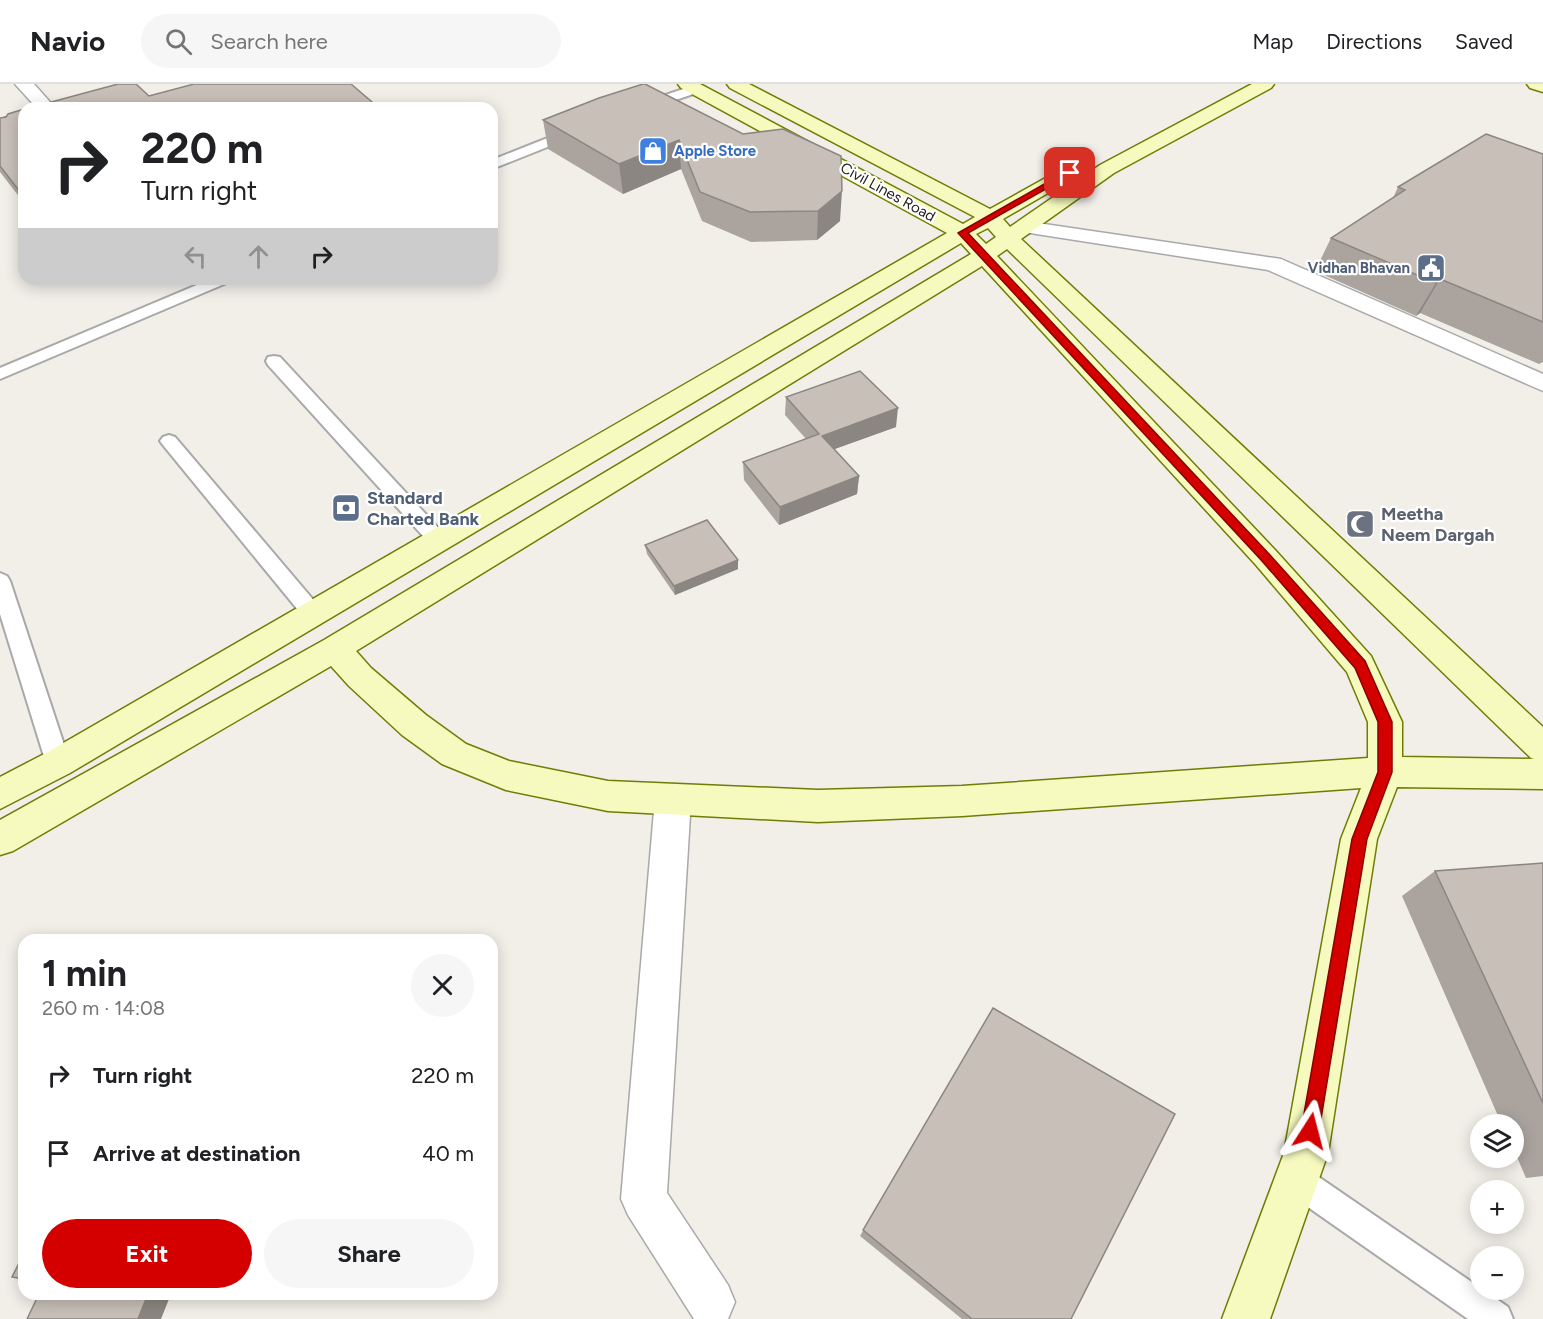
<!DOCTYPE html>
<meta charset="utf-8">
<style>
body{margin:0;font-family:Figtree,sans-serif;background:#f6f6f6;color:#202124;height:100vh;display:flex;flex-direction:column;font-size:22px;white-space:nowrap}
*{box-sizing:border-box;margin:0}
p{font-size:20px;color:#757577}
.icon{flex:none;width:33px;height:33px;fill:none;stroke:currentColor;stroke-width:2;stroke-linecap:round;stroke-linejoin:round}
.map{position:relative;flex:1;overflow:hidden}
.panel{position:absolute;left:18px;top:850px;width:480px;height:366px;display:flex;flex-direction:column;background:#fff;border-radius:18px;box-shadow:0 3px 15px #0003}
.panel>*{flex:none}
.banner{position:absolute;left:18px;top:18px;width:480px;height:183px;border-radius:18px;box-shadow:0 3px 15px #0003;background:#fff;color:#202124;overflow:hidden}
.tools{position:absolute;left:1470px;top:1030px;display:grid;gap:12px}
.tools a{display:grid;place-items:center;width:54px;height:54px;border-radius:50%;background:#fff;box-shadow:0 3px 15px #0003;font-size:30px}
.pin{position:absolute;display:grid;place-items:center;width:51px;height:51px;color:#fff;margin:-26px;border-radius:12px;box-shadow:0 3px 9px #0006}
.me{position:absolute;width:66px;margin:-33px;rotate:9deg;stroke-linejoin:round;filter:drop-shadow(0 0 4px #0008)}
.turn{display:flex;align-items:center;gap:21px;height:126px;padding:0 24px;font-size:27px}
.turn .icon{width:78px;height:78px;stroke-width:2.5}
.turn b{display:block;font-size:42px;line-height:51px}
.lanes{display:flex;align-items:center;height:57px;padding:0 24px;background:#0003;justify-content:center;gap:30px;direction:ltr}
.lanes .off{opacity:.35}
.round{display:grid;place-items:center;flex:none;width:63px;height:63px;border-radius:32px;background:#f6f6f6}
.head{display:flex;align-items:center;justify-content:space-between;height:102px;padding:0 24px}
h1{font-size:36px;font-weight:700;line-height:45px}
.action{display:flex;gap:12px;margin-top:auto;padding:12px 24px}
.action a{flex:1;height:69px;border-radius:36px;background:#d40000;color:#fff;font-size:24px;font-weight:700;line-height:69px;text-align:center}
.action a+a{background:#f6f6f6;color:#202124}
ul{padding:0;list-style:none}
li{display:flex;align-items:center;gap:18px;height:78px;padding:0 24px}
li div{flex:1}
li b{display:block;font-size:22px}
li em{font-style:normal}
header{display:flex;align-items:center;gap:36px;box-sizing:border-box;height:84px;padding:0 30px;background:#fff;border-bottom:2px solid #e0e0e0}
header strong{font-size:28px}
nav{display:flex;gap:33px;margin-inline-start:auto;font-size:21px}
.search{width:420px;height:54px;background:#f6f6f6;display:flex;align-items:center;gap:15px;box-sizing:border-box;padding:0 21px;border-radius:33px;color:#757577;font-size:22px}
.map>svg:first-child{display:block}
</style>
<header>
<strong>Navio</strong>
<div class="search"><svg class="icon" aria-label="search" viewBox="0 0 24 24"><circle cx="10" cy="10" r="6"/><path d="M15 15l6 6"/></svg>Search here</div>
<nav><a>Map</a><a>Directions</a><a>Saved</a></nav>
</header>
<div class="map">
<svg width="1543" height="1235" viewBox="0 0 1543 1235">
<rect width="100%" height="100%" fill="#f2efe9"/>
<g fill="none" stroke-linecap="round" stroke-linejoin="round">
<g stroke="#a9a9a9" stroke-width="4">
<path id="lane" d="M695,1l6,4 -2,3 -56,19 -6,-4 2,-3z
M575,43l5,1 1,3 -1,3 -88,35v-9z
M211,195h21l-3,3 -229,97v-11z
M274,272l6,1 166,179 3,5 -3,5 -7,2 -7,-2 -164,-181 -2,-4 2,-4z
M169,351l6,2 146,172 4,6 -4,6 -7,2 -7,-2 -144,-176 -3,-4 3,-4z
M0,489l7,3 3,5 60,182 -4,7 -8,3 -8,-3 -4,-7 -46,-149z
M1296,1081l11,4 201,138 5,12h-45l-183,-128 -4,-11 4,-11z"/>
</g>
<g stroke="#a9a9a9" stroke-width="3">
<path id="street" d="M15,0h19l16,18 -3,4h-12z
M1024,137l257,38 262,115v17l-275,-121 -251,-39 -4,-4 4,-4z
M673,700l13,4 5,11 -24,394 61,92 7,17 -7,17h-34l-66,-104 -7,-16 34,-400 5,-11z"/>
</g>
<g stroke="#707d05" stroke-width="3">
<path id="secondary" d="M678,0h22l263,140 12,-7 -245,-129 -3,-4h22l241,125 70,-39h14l3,4 -3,4 -71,41 7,8 90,-62 152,-81h22l-3,4 -157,85 -93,66 522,488v62l-146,-2 -20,52 -49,314 -58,166h-48l62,-166 57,-314 20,-51 -399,28 -144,6 -210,-11 -102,-21 -64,-26 -40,-29 -53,-49 -18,-20 -318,185 -13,4v-35l324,-180 647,-386 -10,-11 -891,530 -70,36v-32l46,-24 901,-520 -266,-145zM988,144l8,9 -10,7 -10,-10zM1007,165l524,509 3,1 -132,-2v-35l-31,-66 -95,-105 -279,-295zM982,182l274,299 91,107 21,50v36l-406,28 -144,4 -210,-9 -99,-20 -43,-17 -40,-29 -55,-47 -15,-17z
M1527,0h16v8l-13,-4z"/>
</g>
<use href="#lane" fill="#fff" fill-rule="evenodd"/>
<use href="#street" fill="#fff" fill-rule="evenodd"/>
<use href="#secondary" fill="#f7fabf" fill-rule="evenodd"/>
</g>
<path fill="#aba49e" d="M599,14l241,123 -23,19 -66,2 -49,-21 -21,-52 -58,25 -75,-45 -5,-29z
M24,25v94l-24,-31v-54z
M1543,70v208l-4,2 -119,-51 -4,3 -101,-45 16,-33 62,-40 5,-11z
M786,313l110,30 -62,22 25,27 -2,18 -78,31 -35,-45 -1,-18 63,-23 -21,-24z
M645,461l93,15v9l-63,26 -28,-41z
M1543,779v313l-17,2 -12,-28v-25h-12l-100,-229 33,-25z
M993,924l78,311h-109l-102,-83z"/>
<path fill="#8b8681" d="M679,56l2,29 -58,25 -4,-30z
M842,107l-2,30 -23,19 1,-29z
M1440,195l-20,34 -4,3 20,-33z
M898,324l-2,19 -75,27 1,-18z
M859,392l-2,18 -78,31 1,-18z
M738,476v9l-63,26 -1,-9z
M148,1210h23l-10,25h-23z"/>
<path fill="#c7bfb8" stroke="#8b8681" stroke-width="1.5" d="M118,0h18l13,12 45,-12h157l28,24h-350z
M643,0h2l98,50 40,-5 58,27 1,35 -24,20 -68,1 -50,-20 -21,-52 -60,24 -76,-44 56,-22z
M24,25v88l-24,-31v-48l6,-1 2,-3z
M1486,50l57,20v168l-103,-43 -4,4 -105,-45 74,-48 -7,-3z
M860,287l38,37 -76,28 37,40 -79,31 -37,-45 76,-28 -33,-37z
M707,436l31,40 -64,26 -29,-41z
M1543,779v240l-108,-232z
M993,924l182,106 -104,205h-99l-109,-89z
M24,1169v26l-12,-2z
M39,1210h109l-10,25h-111z"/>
<path fill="#d40000" stroke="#8a0000" stroke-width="1.5" d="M1067,87l7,2 -106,60 302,322 95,106 27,61v50l-25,67 -48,292 -3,6 -6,3 -6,-3 -3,-6 51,-292 26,-67v-50l-23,-54 -93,-107 -304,-328z"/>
<defs>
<g id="shop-square" transform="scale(1.5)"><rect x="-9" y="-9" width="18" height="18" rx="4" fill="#3f7fe0" stroke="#fff"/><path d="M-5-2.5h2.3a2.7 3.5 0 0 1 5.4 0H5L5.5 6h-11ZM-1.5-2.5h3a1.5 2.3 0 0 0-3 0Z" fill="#fff"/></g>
<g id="civic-square" transform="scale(1.5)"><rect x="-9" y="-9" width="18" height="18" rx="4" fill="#5c6f8a" stroke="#fff"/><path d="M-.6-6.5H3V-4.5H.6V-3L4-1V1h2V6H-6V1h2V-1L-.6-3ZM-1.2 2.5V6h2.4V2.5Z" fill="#fff"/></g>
<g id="bank-square" transform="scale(1.5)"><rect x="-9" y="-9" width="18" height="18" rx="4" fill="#5c6f8a" stroke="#fff"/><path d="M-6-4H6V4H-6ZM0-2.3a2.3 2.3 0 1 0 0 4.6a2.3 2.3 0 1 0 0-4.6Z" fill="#fff"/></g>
<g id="mosque-square" transform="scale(1.5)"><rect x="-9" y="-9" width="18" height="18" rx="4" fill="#6b7280" stroke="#fff"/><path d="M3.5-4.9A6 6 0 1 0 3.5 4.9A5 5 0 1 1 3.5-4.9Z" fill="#fff"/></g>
</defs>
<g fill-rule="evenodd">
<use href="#shop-square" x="653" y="67"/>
<use href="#civic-square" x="1431" y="184"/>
<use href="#bank-square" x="346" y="424"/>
<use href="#mosque-square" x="1360" y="440"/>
</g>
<g text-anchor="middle" stroke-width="4.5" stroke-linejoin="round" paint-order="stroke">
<g font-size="15" font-weight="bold" fill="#366cbe" stroke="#fff" text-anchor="start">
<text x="674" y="72">Apple Store</text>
</g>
<g font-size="15" fill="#222" stroke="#fff">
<text transform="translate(888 108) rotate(29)" y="5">Civil Lines Road</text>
</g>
<g font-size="15" font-weight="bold" fill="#4e5e75" stroke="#fff" text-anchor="end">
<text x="1410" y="189">Vidhan Bhavan</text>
</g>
<g font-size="18" font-weight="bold" fill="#4e5e75" stroke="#fff" text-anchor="start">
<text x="367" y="420">Standard<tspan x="367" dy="21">Charted Bank</tspan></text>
</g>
<g font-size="18" font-weight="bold" fill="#5b616d" stroke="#fff" text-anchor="start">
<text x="1381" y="436">Meetha<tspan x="1381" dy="21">Neem Dargah</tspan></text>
</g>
</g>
</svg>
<div class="tools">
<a><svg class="icon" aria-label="layers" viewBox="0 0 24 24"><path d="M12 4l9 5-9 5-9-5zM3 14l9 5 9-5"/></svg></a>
<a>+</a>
<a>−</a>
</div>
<div class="pin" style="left:1070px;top:89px;background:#d93025"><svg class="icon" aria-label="arrive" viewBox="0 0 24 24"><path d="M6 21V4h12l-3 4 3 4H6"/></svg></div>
<svg class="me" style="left:1310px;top:1047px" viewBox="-20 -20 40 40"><path d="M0-17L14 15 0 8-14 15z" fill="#d40000" stroke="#fff" stroke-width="4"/></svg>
<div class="banner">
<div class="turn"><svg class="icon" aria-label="right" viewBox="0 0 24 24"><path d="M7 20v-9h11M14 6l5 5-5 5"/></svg><div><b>220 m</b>Turn right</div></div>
<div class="lanes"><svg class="icon off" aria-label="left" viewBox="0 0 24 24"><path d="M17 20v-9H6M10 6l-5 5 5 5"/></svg><svg class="icon off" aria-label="ahead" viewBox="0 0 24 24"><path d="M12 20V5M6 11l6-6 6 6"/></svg><svg class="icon" aria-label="right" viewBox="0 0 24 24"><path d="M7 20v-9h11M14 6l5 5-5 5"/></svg></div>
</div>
<section class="panel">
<div class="head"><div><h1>1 min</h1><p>260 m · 14:08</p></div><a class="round"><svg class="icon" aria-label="close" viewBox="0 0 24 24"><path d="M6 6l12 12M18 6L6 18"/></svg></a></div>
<ul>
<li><svg class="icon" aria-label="right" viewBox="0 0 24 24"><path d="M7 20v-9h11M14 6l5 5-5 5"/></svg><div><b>Turn right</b></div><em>220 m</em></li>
<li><svg class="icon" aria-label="arrive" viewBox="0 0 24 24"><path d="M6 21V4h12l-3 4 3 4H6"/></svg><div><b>Arrive at destination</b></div><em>40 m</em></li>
</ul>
<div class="action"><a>Exit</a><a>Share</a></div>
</section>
</div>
